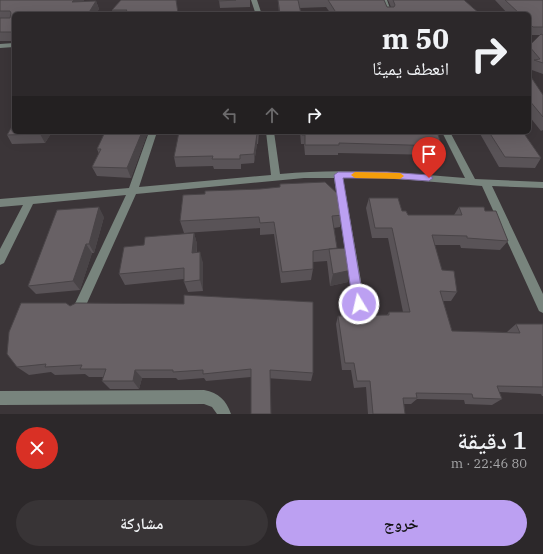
<!DOCTYPE html>
<html lang="ar">
<meta charset="utf-8">
<style>
body{margin:0;font-family:"IBM Plex Serif","Noto Naskh Arabic",serif;background:#383436;color:#f1f3f6;direction:rtl;height:100vh;display:flex;flex-direction:column;font-size:15px;white-space:nowrap}
*{box-sizing:border-box;margin:0}
p{font-size:13px;color:#a6a6a8}
.icon{flex:none;width:22px;height:22px;fill:none;stroke:currentColor;stroke-width:2;stroke-linecap:round;stroke-linejoin:round}
.map{position:relative;height:414px;overflow:hidden;direction:ltr}
.drawer{display:flex;flex-direction:column;background:#2c282a;flex:1}
.drawer>*{flex:none}
.top-card{position:absolute;left:12px;top:12px;width:519px;height:122px;border-radius:6px;box-shadow:0 4px 16px #0002,0 0 0 1px #484447;direction:rtl;background:#2c282a;color:#f1f3f6;overflow:hidden}
.pin{position:absolute;display:grid;place-items:center;width:34px;height:34px;color:#fff;margin:-41px -17px;border-radius:50% 50% 50% 0;rotate:-45deg;box-shadow:0 0 4px #0007}
.pin .icon{rotate:45deg}
.me{position:absolute;width:44px;margin:-22px;rotate:351deg;stroke-linejoin:round;filter:drop-shadow(0 0 3px #0008)}
.turn{display:flex;align-items:center;gap:14px;height:84px;padding:0 16px;font-size:18px}
.turn .icon{width:52px;height:52px;stroke-width:2.5}
.turn b{display:block;font-size:28px;line-height:34px}
.lanes{display:flex;align-items:center;height:38px;padding:0 16px;background:#0003;justify-content:center;gap:20px;direction:ltr}
.lanes .off{opacity:.35}
.round{display:grid;place-items:center;flex:none;width:42px;height:42px;border-radius:21px;background:#383436}
.summary{display:flex;align-items:center;justify-content:space-between;height:68px;padding:0 16px}
h1{font-size:24px;font-weight:600;line-height:30px}
.action{display:flex;gap:8px;margin-top:auto;padding:8px 16px}
.action a{flex:1;height:46px;border-radius:24px;background:#bca0f2;color:#111;font-size:16px;font-weight:600;line-height:46px;text-align:center}
.action a+a{background:#383436;color:#f1f3f6}
.map>svg:first-child{display:block}
</style>
<div class="map">
<svg width="543" height="414" viewBox="0 0 543 414">
<rect width="100%" height="100%" fill="#3b3538"/>
<g fill="none" stroke-linecap="round" stroke-linejoin="round">
<path fill="#78847d" fill-rule="evenodd" d="M251,0h6l4,12 -1,2h-6l1,-2z
M381,0h6l5,14h-6z
M14,43v4l-14,1v-4z
M149,132h8l-18,55 132,-12 -5,-43h8l6,42c62,-6 124,-1 185,4l-23,-46h8l25,47 68,3v6l-51,-2 51,108v19l-4,-2 -57,-125 -95,-8h-44l22,126 -2,4 -4,2 -4,-2 -2,-4 -19,-126h-30l-168,16 -53,118 -4,2 -4,-2 -2,-4 53,-113 -93,9 -29,59 -4,2v-16l23,-44 -23,2v-8l129,-11z
M204,390c15,3 22,10 27,24h-14l-5,-7 -8,-3 -204,1v-14z"/>
</g>
<path fill="#595357" d="M0,0h84l-1,1h13l3,8 -3,5h-82v27h-14z
M121,0h55l2,14h-65l-1,-4z
M219,0h31v7l-30,1z
M278,0h106l3,7h4l-3,-7h76l16,14h-149l-5,-7 -26,1 1,6h-22z
M495,0h48v74l-14,-5 3,-5 -3,-3v-15l11,-11h-11v-21h-21z
M529,74l14,21v35l-2,1 -12,-15z
M52,132l-7,11 -33,1 -5,-9z
M105,132h43l-17,46 -34,-2 -5,-9 7,-13 -2,-5z
M259,132l-1,12h-1l-3,19 -13,1v5h-27l-1,-3 -37,1 -2,-10z
M300,132h137l5,14 -4,9 -100,-2v2h-33l-1,-11h-3z
M479,132h44l18,26 -6,10 -36,-1z
M183,195l160,20 -3,12 -6,1 3,20 11,34 -18,4 -3,-25 -14,1v7l-2,11 -30,3 -7,-49 -14,1v-7l-76,5 -4,-12z
M369,198l33,13 6,4h46l5,-8 26,4 23,30 -8,9 -39,-2 -1,-3h-26l8,25 15,22 -6,9h-8l9,30 55,1 9,-8h27v72h-1l-1,-2 -42,-2 3,7 -10,6 -27,-1 -1,-4 -47,-1 -6,5h-7l1,10h-37l-2,-27 -12,1 -3,-18h-9l-6,-46 2,-8 49,-1 2,-3h14l-15,-74h-16l-6,-30z
M104,217l-10,36h-2l-12,37 -44,4 -8,-8z
M194,233l3,11v8l6,11v28l-15,1 -4,-10v-3l-59,6 -6,-11 25,-29z
M70,306l243,67 -2,8 -60,-4 -45,4 -2,-3 -26,2 -2,-2h-34l-3,11h-29l-8,-8 1,-4h-14l-4,-3 -30,1 -4,-3 -22,3 -12,-8z"/>
<path fill="#494447" d="M74,0h10l-9,10 -3,-8z
M96,1l3,8 -3,5h-8z
M41,132h11l-7,11 -5,-9z
M142,132h6l-17,46 -4,-10z
M257,134v10l-3,19v-9z
M99,207l5,10 -10,36 -5,-9z
M194,233l3,11 -1,20 -4,-11z
M86,244l6,9 -12,37 -7,-9z
M200,252l3,11v28l-3,-11z
M352,270l-4,12 -18,4 3,-12z
M135,370l7,8 -3,11 -6,-8z"/>
<path fill="#686165" stroke="#494447" d="M0,0h74l-2,2 24,-1 -8,13h-74v18h-14v-14h10l1,-5 -1,-2h-10z
M121,0h55l2,13h-5v1h-49l3,-4h-15z
M219,0h17l-17,1z
M278,0h20l3,14h-21z
M328,0h56l3,7h7l1,-2 -2,-5h71l16,14h-143z
M505,0h38v27h-10l-4,-4v-9h-9z
M541,34l2,1v28l-9,-3 6,-1 -11,-13z
M529,74l14,21v22l-14,-17z
M14,123v9h27l-1,2 -33,1z
M105,132h37l-15,36 -35,-1 9,-18h-4z
M179,132h79v2h-1l-3,20 -14,1v4h-28l1,-3 -39,1z
M302,132h135l5,14 -103,-3v2h-34v-10h-3z
M489,132h34l18,26 -36,-1z
M325,182l14,13 4,20 -11,1 5,32 -24,3v18l-31,3 -8,-50 -14,1 -1,-6 -79,4 3,-26 22,-1v-3l55,-2 20,-2v-3z
M369,198h29l4,13h4l2,4h54l-3,-8h25l1,4h11l12,30 -41,-3v-2l-35,-1 10,35 12,1 3,21 -17,-1 12,40 68,2 -4,-9h27v63l-46,-1 5,13 -29,-1 -1,-4 -56,-1 1,5h-14l2,16h-32l-3,-33h-13l-3,-18h-9l-7,-47 51,-1v-3h21l-18,-84h-17z
M99,207l-10,37h-3l-13,37 -45,5 29,-76z
M194,233l-2,20 8,-1v28l-16,2v-14l-65,6 5,-27 20,-2 1,-8z
M348,248l4,22 -19,4 -4,-25z
M184,295l129,7v71l-43,-3 1,44h-20v-45l-48,5v-4l-30,2v-2h-38l-2,11h-31l4,-12h-26l2,-4 -37,2 1,-3 -29,3 -10,-13 2,-22 12,-29h45l4,3 6,-3 108,1z"/>
<path fill="#bca0f2" stroke="#7a689d" d="M338,172h49l42,3 4,3 -4,3 -42,-3h-44l21,126 -1,4 -4,2 -4,-2 -2,-4 -19,-129z"/>
<path fill="#f59e0b" d="M355,172l45,1 4,3 -4,3 -45,-1 -4,-3z"/>
</svg>
<div class="pin" style="left:429px;top:178px;background:#d93025"><svg class="icon" aria-label="arrive" viewBox="0 0 24 24"><path d="M6 21V4h12l-3 4 3 4H6"/></svg></div>
<svg class="me" style="left:359px;top:304px" viewBox="-20 -20 40 40"><circle r="17" fill="#bca0f2" stroke="#fff" stroke-width="3"/><path d="M0-11L8 9 0 5-8 9z" fill="#fff"/></svg>
<div class="top-card">
<div class="turn"><svg class="icon" aria-label="right" viewBox="0 0 24 24"><path d="M7 20v-9h11M14 6l5 5-5 5"/></svg><div><b>50 m</b>انعطف يمينًا</div></div>
<div class="lanes"><svg class="icon off" aria-label="left" viewBox="0 0 24 24"><path d="M17 20v-9H6M10 6l-5 5 5 5"/></svg><svg class="icon off" aria-label="ahead" viewBox="0 0 24 24"><path d="M12 20V5M6 11l6-6 6 6"/></svg><svg class="icon" aria-label="right" viewBox="0 0 24 24"><path d="M7 20v-9h11M14 6l5 5-5 5"/></svg></div>
</div>
</div>
<section class="drawer">
<div class="summary"><div><h1>1 دقيقة</h1><p>80 m · 22:46</p></div><a class="round" style="background:#d93025;color:#fff"><svg class="icon" aria-label="close" viewBox="0 0 24 24"><path d="M6 6l12 12M18 6L6 18"/></svg></a></div>
<div class="action"><a>خروج</a><a>مشاركة</a></div>
</section>
